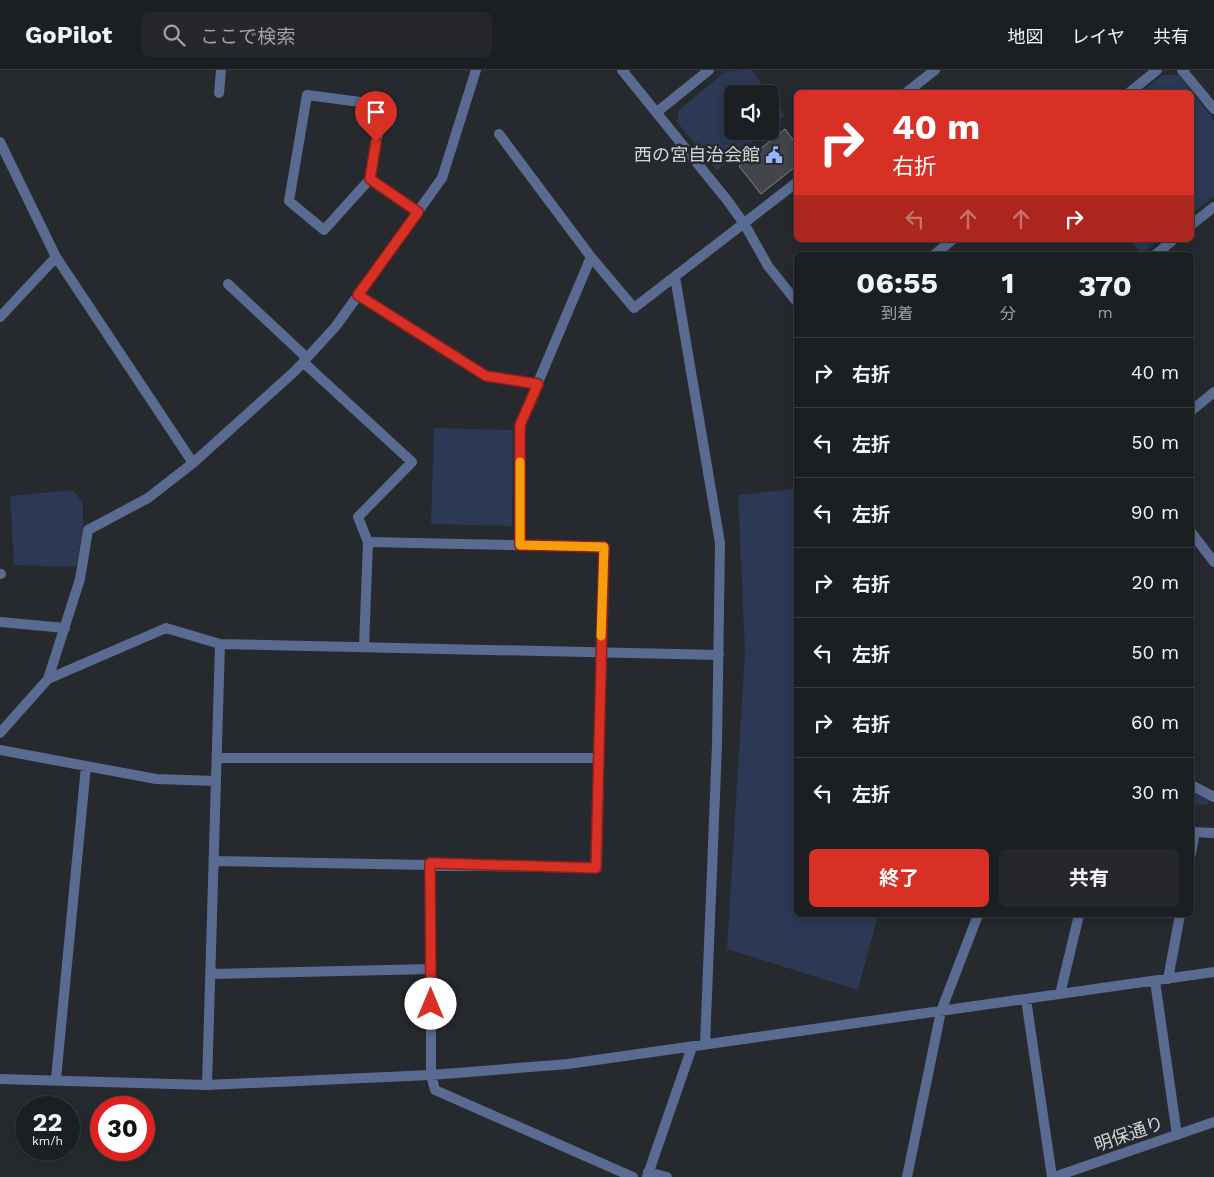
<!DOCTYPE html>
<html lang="ja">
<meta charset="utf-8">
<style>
body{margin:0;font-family:"Work Sans","Noto Sans JP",sans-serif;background:#25272a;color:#f1f3f6;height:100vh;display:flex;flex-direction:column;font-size:19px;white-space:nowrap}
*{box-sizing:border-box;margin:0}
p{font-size:16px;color:#a0a2a5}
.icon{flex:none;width:28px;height:28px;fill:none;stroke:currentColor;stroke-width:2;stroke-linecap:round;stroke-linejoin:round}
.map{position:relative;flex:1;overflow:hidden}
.details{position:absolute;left:794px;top:182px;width:400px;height:665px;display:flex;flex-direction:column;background:#1c1f22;border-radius:8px;box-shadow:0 2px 12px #0003,0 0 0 1px #3a3d40}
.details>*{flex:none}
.banner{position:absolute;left:794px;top:20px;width:400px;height:152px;border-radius:8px;box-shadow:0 2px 12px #0003,0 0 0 1px #3a3d40;background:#d93025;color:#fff;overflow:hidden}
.buttons{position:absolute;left:724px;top:15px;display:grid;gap:10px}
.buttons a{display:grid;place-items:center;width:55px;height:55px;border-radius:8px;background:#1c1f22;box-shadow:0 2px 12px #0003,0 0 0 1px #3a3d40;font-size:25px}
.speed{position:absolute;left:15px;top:1026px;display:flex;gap:10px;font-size:25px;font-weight:700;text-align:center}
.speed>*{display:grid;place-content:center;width:65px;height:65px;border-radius:50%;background:#1c1f22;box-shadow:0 2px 12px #0003,0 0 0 1px #3a3d40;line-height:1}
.speed small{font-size:12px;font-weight:400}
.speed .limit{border:8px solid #d22;background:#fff;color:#111}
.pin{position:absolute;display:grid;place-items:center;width:42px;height:42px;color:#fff;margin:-51px -21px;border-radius:50% 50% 50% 0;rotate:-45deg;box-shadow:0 0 5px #0007}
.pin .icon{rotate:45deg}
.me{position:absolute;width:55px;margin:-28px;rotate:0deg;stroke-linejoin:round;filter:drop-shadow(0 0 4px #0008)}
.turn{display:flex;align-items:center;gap:18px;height:105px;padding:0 15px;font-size:22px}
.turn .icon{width:65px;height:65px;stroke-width:2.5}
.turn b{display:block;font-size:35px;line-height:42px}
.lanes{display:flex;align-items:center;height:48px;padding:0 15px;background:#0003;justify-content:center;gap:25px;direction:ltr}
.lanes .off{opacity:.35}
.eta{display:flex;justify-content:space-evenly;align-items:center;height:85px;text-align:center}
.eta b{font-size:30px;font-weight:700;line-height:35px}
.action{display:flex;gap:10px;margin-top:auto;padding:10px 15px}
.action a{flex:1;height:58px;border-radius:8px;background:#d93025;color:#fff;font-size:20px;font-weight:700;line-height:58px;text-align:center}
.action a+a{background:#25272a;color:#f1f3f6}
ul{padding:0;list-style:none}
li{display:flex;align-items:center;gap:15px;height:70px;padding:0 15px;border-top:1px solid #3a3d40}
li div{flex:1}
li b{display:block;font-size:19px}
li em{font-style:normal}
header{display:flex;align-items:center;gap:30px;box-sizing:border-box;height:70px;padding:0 25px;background:#1c1f22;border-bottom:1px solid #3a3d40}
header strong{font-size:24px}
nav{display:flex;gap:28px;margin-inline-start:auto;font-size:18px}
.search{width:350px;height:45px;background:#25272a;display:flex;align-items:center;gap:12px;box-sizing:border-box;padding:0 18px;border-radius:8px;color:#a0a2a5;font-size:19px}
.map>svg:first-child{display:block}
</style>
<header>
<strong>GoPilot</strong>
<div class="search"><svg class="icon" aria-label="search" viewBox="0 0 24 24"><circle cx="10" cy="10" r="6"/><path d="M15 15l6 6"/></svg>ここで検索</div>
<nav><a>地図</a><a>レイヤ</a><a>共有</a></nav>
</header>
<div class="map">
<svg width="1214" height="1107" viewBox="0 0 1214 1107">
<rect width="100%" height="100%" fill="#26292e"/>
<path fill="#2c3854" d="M752,0l17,24h-37v37h34l-49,39 -40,-48 2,-12 47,-39z
M1162,5h17l35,45v76l-23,18v-122h-49z
M770,25l15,20 -15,13z
M1131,170h28l-17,14z
M434,358l79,2 -1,96 -81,-2z
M796,419v426h82l-20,75 -131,-41 18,-297 -7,-157z
M73,420l10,13v23l-7,41 -62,-2 -4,-69z
M1191,722l18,8 -1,5 -17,-1z"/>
<path fill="#43454b" stroke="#82858b" d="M785,59l11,15v22l-35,28 -22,-28z"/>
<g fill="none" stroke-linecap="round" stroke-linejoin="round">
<path stroke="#596b91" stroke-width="10" d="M622,0l105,130 18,25 23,41 28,35
M1182,0l32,39
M907,22l28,-22
M1130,22l27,-22
M219,23l2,-23
M307,25l76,10 -13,74 -46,51 -35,-29z
M657,42l52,-42
M499,64l92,123 43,51 162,-125
M0,72l56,115 137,206
M370,109l48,33
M1191,155l23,-18
M934,185l18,-15
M1155,185l18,-15
M675,207l45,266 -3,202 -12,300
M228,214l79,74
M358,225l128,81 52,8
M0,247l56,-60
M303,292l109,100 -54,55 10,25 -4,105
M1191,462l23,30
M520,475v-120l71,-168
M0,504h1
M0,552l65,6
M48,609l118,-51 54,16
M0,663l48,-54 32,-100 8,-49 60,-32 45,-35 102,-92 41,-45 106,-148 34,-108
M0,680l156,29 60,2
M217,688h381
M1191,715l23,12
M1191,784l4,-22 19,1
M214,791l383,7 7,-321 -236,-5
M431,793v212l4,15 198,87
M210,904l221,-5
M1168,909l12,-64
M1155,911l22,154
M1060,924l19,-79
M1026,929l26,178
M0,1009l207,6 224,-10 137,-11 646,-92
M56,1009l30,-313
M207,1015l13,-441 499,11
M648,1102l19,5
M647,1107l45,-130
M907,1107l34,-166 37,-96"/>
<path stroke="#596b91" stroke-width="10" d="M1191,341l23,-19
M1054,1107l160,-55"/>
</g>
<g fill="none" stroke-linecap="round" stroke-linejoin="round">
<g stroke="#8d1f18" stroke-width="12">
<path id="route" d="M376,72l-6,37 48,33 -60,83 128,81 52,8 -18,41v120l84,2 -8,321 -166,-5 1,141"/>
</g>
<use href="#route" stroke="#d93025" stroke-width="9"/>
<path stroke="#f59e0b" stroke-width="9" d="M520,392v83l84,2 -3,89"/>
</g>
<defs>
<g id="civic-bare" transform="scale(1.35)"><path d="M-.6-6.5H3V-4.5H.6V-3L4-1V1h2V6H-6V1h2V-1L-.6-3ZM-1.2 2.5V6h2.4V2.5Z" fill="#96b6fd" stroke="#26292e" stroke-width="2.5" paint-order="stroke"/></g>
</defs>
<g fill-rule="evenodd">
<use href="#civic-bare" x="774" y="85"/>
</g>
<g text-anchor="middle" stroke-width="5" stroke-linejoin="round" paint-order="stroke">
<g font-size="18" fill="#d4d5d9" stroke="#26292e" text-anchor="end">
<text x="760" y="91">西の宮自治会館</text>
</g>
<g font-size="18" fill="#d4d5d9" stroke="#26292e">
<text transform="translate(1129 1064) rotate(-19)" y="6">明保通り</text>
</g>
</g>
</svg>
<div class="buttons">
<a><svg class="icon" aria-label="sound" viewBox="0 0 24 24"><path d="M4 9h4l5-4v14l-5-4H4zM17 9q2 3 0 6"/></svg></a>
</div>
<div class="speed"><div>22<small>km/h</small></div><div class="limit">30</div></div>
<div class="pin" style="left:376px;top:72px;background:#d93025"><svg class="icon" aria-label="arrive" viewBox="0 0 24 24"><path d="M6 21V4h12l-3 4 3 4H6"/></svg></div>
<svg class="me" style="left:431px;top:934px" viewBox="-20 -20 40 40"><circle r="19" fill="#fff"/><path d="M0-13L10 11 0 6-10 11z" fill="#d93025"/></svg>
<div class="banner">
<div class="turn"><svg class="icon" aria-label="right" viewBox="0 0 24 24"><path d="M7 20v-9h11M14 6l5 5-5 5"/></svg><div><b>40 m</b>右折</div></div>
<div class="lanes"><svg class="icon off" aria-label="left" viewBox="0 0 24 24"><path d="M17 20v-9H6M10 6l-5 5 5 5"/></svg><svg class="icon off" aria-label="ahead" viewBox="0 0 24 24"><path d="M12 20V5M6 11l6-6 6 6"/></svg><svg class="icon off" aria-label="ahead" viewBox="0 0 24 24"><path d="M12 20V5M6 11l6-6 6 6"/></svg><svg class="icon" aria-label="right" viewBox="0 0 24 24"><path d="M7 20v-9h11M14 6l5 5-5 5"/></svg></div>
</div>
<section class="details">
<div class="eta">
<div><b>06:55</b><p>到着</p></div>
<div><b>1</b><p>分</p></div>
<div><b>370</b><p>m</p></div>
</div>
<ul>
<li><svg class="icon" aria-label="right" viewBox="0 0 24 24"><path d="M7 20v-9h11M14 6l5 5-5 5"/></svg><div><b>右折</b></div><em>40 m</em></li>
<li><svg class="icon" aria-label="left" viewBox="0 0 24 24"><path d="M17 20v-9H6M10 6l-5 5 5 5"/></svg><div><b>左折</b></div><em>50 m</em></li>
<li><svg class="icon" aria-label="left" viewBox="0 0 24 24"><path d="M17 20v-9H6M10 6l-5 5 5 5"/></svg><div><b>左折</b></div><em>90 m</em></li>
<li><svg class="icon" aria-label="right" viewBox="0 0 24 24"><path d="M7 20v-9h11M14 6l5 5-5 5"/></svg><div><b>右折</b></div><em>20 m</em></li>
<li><svg class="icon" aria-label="left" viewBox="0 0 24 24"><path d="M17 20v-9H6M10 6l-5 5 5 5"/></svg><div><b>左折</b></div><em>50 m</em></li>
<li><svg class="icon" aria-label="right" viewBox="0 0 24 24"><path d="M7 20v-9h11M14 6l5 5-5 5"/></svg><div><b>右折</b></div><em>60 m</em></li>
<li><svg class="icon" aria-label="left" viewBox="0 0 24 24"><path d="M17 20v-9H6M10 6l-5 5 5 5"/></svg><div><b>左折</b></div><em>30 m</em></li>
</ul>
<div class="action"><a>終了</a><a>共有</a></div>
</section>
</div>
